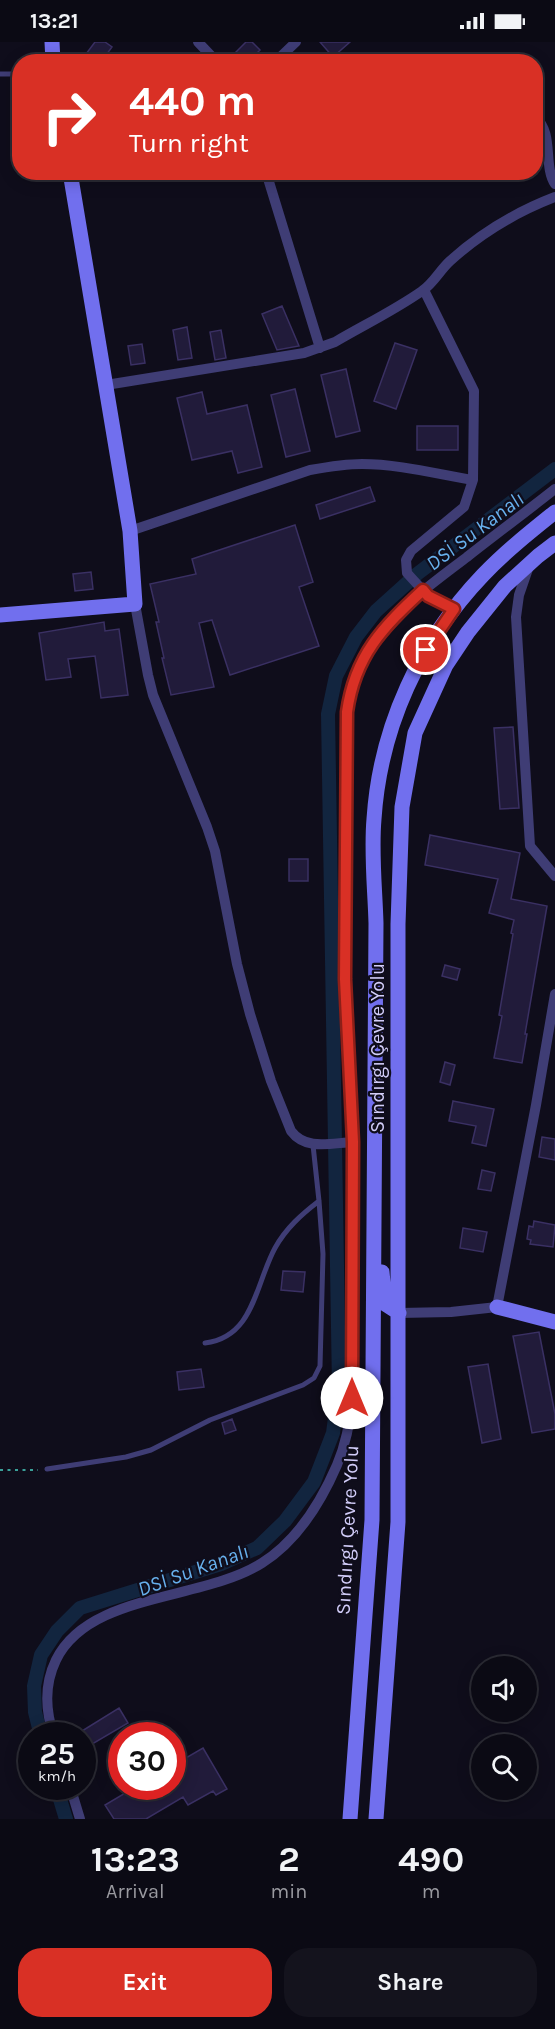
<!DOCTYPE html>
<meta charset="utf-8">
<style>
body{margin:0;font-family:Karla,sans-serif;background:#14131d;color:#f1f3f6;height:100vh;display:flex;flex-direction:column;font-size:22px;white-space:nowrap}
*{box-sizing:border-box;margin:0}
p{font-size:20px;color:#9a9aa0}
.icon{flex:none;width:33px;height:33px;fill:none;stroke:currentColor;stroke-width:2;stroke-linecap:round;stroke-linejoin:round}
.map{position:relative;height:1777px;overflow:hidden}
.panel{display:flex;flex-direction:column;background:#0b0a14;flex:1}
.panel>*{flex:none}
.banner{position:absolute;left:12px;top:12px;width:531px;height:126px;border-radius:24px;box-shadow:0 3px 15px #0003,0 0 0 2px #2b2b34;background:#d93025;color:#fff;overflow:hidden}
.controls{position:absolute;left:471px;top:1614px;display:grid;gap:12px}
.controls a{display:grid;place-items:center;width:66px;height:66px;border-radius:50%;background:#0b0a14;box-shadow:0 3px 15px #0003,0 0 0 2px #2b2b34;font-size:30px}
.speed{position:absolute;left:18px;top:1680px;display:flex;gap:12px;font-size:30px;font-weight:700;text-align:center}
.speed>*{display:grid;place-content:center;width:78px;height:78px;border-radius:50%;background:#0b0a14;box-shadow:0 3px 15px #0003,0 0 0 2px #2b2b34;line-height:1}
.speed small{font-size:15px;font-weight:400}
.speed .limit{border:9px solid #d22;background:#fff;color:#111}
.pin{position:absolute;display:grid;place-items:center;width:51px;height:51px;color:#fff;margin:-26px;border:3px solid #fff;border-radius:50%;box-shadow:0 2px 6px #0007}
.me{position:absolute;width:66px;margin:-33px;rotate:0deg;stroke-linejoin:round;filter:drop-shadow(0 0 4px #0008)}
.turn{display:flex;align-items:center;gap:21px;height:126px;padding:0 18px;font-size:27px}
.turn .icon{width:78px;height:78px;stroke-width:2.5}
.turn b{display:block;font-size:42px;line-height:51px}
.eta{display:flex;justify-content:space-evenly;align-items:center;height:102px;text-align:center}
.eta b{font-size:36px;font-weight:700;line-height:42px}
.button{display:flex;gap:12px;margin-top:auto;padding:12px 18px}
.button a{flex:1;height:69px;border-radius:24px;background:#d93025;color:#fff;font-size:24px;font-weight:700;line-height:69px;text-align:center}
.button a+a{background:#14131d;color:#f1f3f6}
.status{display:flex;justify-content:space-between;align-items:center;height:42px;padding:0 30px;background:#0b0a14;direction:ltr}
.status svg{height:16px;fill:currentColor}
.map>svg:first-child{display:block}
</style>
<div class="status"><b>13:21</b><svg viewBox="0 0 49 12"><path d="M0 12V9h3v3zM5 12V6h3v6zM10 12V3h3v9zM15 12V0h3v12zM26 1h20v11H26zM47 4h2v5h-2z"/></svg></div>
<div class="map">
<svg width="555" height="1777" viewBox="0 0 555 1777">
<rect width="100%" height="100%" fill="#0f0d1b"/>
<g fill="none" stroke-linecap="round" stroke-linejoin="round">
<path stroke="#12253f" stroke-width="14" d="M41,1694l-6,-24 -1,-26 7,-31 16,-24 23,-23 141,-44 36,-16 28,-27 29,-39 19,-49 6,-45 -11,-674 8,-38 20,-39 20,-26 41,-37 138,-105
M56,1744l10,33"/>
</g>
<path fill="#211b3a" stroke="#3a3063" stroke-width="1.5" d="M95,0h10l7,5 -11,15h-21z
M246,0h6l8,8 -12,12h-9l-6,-7z
M320,0h30l-17,15z
M282,264l17,40 -22,4 -15,-36z
M187,285l5,31 -14,2 -5,-30z
M221,288l5,28 -11,2 -5,-28z
M395,301l22,7 -21,59 -22,-8z
M142,302l3,19 -14,2 -3,-19z
M346,327l14,62 -24,6 -15,-62z
M295,347l15,62 -24,6 -15,-62z
M202,350l5,22 40,-9 15,62 -24,6 -6,-22 -40,9 -15,-62z
M417,384h41v24h-41z
M370,445l5,14 -55,18 -4,-14z
M295,483l18,57 -14,5 20,59 -89,29 -18,-55 -13,3 15,64 -43,8 -9,-37h2l-8,-36h3l-9,-38 46,-10 -4,-15z
M91,530l2,17 -18,2 -2,-17z
M104,580l1,9 14,-2 9,66 -27,3 -6,-42 -27,3 3,18 -25,3 -7,-47z
M513,685l6,81 -19,1 -6,-81z
M430,793l90,18 -9,46 36,7 -22,128h2l-5,29 -28,-5 8,-42 -3,-1 14,-81 -2,-1 3,-13 -25,-7 9,-34 -73,-14z
M289,817h19v22h-19z
M445,923l15,4 -3,11 -15,-4z
M445,1020l10,3 -5,20 -10,-3z
M453,1059l41,8 -8,37 -14,-3 4,-17 -27,-5z
M542,1095l13,2v21l-16,-3z
M482,1128l13,3 -4,18 -13,-2z
M534,1179l21,4 -2,22 -23,-3 1,-4 -4,-1 2,-13 4,1z
M463,1186l24,4 -4,20 -23,-4z
M283,1229l22,1 -2,20 -22,-2z
M539,1290l16,82v15l-23,4 -19,-97z
M488,1322l13,75 -19,4 -14,-76z
M201,1327l3,18 -25,3 -2,-18z
M232,1377l4,11 -11,4 -3,-11z
M119,1666l9,15 -46,27v-19z
M203,1706l24,41 -11,6 -3,-4 -25,14 -5,-8 -37,22h-32l-9,-14 32,-19h35v-20z"/>
<g fill="none" stroke-linecap="round" stroke-linejoin="round">
<path stroke="#3aa099" stroke-width="2" stroke-dasharray="3 4.5" stroke-linecap="butt" d="M0,1428h38"/>
<path stroke="#3f3d75" stroke-width="5" d="M0,32h20
M205,1301c49,-6 50,-58 70,-95 11,-20 27,-34 44,-47
M47,1427l79,-12 25,-7 59,-30 93,-35 11,-7 6,-12 3,-112 -4,-53 -6,-56"/>
<path stroke="#3f3d75" stroke-width="10" d="M198,0l19,20
M275,20l21,-20
M536,76c18,15 7,48 19,66
M266,130l54,176
M424,248l50,101 -1,89 -9,27 -53,44 -5,9 1,13 21,23 26,13
M106,343l198,-32 31,-11c29,-17 60,-32 87,-51 11,-7 18,-21 28,-30 31,-28 66,-49 105,-64
M130,489l180,-61c17,-3 34,-6 52,-6 36,0 75,10 111,16
M529,524l-10,29 -3,22 14,229 25,30
M135,562l13,71 5,20 54,132 8,24 22,113 13,50 21,67 20,50c15,20 40,12 62,11
M399,1271l52,-1 46,-5 39,-202 19,-111
M54,1694c-9,-26 -10,-51 2,-76 33,-68 147,-59 206,-97 35,-22 59,-61 75,-98 22,-52 16,-111 16,-166 -1,-60 2,-120 0,-180 -2,-36 -6,-71 -7,-107 -3,-64 0,-128 1,-192 1,-36 -1,-72 0,-108 10,-74 64,-113 120,-155 29,-23 59,-45 88,-68
M70,1744l10,33"/>
<path stroke="#716fee" stroke-width="15" d="M52,0l1,20
M0,573l135,-11 -5,-73 -60,-359
M382,1230l3,32 14,9
M497,1265l58,15
M350,1777l22,-299 4,-597c-1,-34 -5,-70 -2,-104 6,-92 46,-178 109,-244 22,-23 47,-43 72,-63
M376,1777l22,-297v-598l4,-117 13,-74 31,-68 22,-33 37,-46 33,-30 17,-13"/>
</g>
<g fill="none" stroke-linecap="round" stroke-linejoin="round">
<g stroke="#8d1f18" stroke-width="15">
<path id="route" d="M352,1356l1,-256 -8,-163 2,-267c8,-57 36,-85 76,-122l5,6 26,13 -28,41"/>
</g>
<use href="#route" stroke="#d93025" stroke-width="10"/>
</g>
<g text-anchor="middle" stroke-width="4.5" stroke-linejoin="round" paint-order="stroke">
<g font-size="20" fill="#d2cdf9" stroke="#0f0d1b">
<text transform="translate(377 1006) rotate(-90)" y="7">Sındırgı Çevre Yolu</text>
<text transform="translate(347 1488) rotate(-87)" y="7">Sındırgı Çevre Yolu</text>
</g>
<g font-size="21" font-style="italic" fill="#67b0ed" stroke="#0f0d1b">
<text transform="translate(475 489) rotate(-37)" y="7">DSİ Su Kanalı</text>
<text transform="translate(193 1528) rotate(-20)" y="7">DSİ Su Kanalı</text>
</g>
</g>
</svg>
<div class="controls">
<a><svg class="icon" aria-label="sound" viewBox="0 0 24 24"><path d="M4 9h4l5-4v14l-5-4H4zM17 9q2 3 0 6"/></svg></a>
<a><svg class="icon" aria-label="search" viewBox="0 0 24 24"><circle cx="10" cy="10" r="6"/><path d="M15 15l6 6"/></svg></a>
</div>
<div class="speed"><div>25<small>km/h</small></div><div class="limit">30</div></div>
<div class="pin" style="left:426px;top:608px;background:#d93025"><svg class="icon" aria-label="arrive" viewBox="0 0 24 24"><path d="M6 21V4h12l-3 4 3 4H6"/></svg></div>
<svg class="me" style="left:352px;top:1356px" viewBox="-20 -20 40 40"><circle r="19" fill="#fff"/><path d="M0-13L10 11 0 6-10 11z" fill="#d93025"/></svg>
<div class="banner">
<div class="turn"><svg class="icon" aria-label="right" viewBox="0 0 24 24"><path d="M7 20v-9h11M14 6l5 5-5 5"/></svg><div><b>440 m</b>Turn right</div></div>
</div>
</div>
<section class="panel">
<div class="eta">
<div><b>13:23</b><p>Arrival</p></div>
<div><b>2</b><p>min</p></div>
<div><b>490</b><p>m</p></div>
</div>
<div class="button"><a>Exit</a><a>Share</a></div>
</section>
